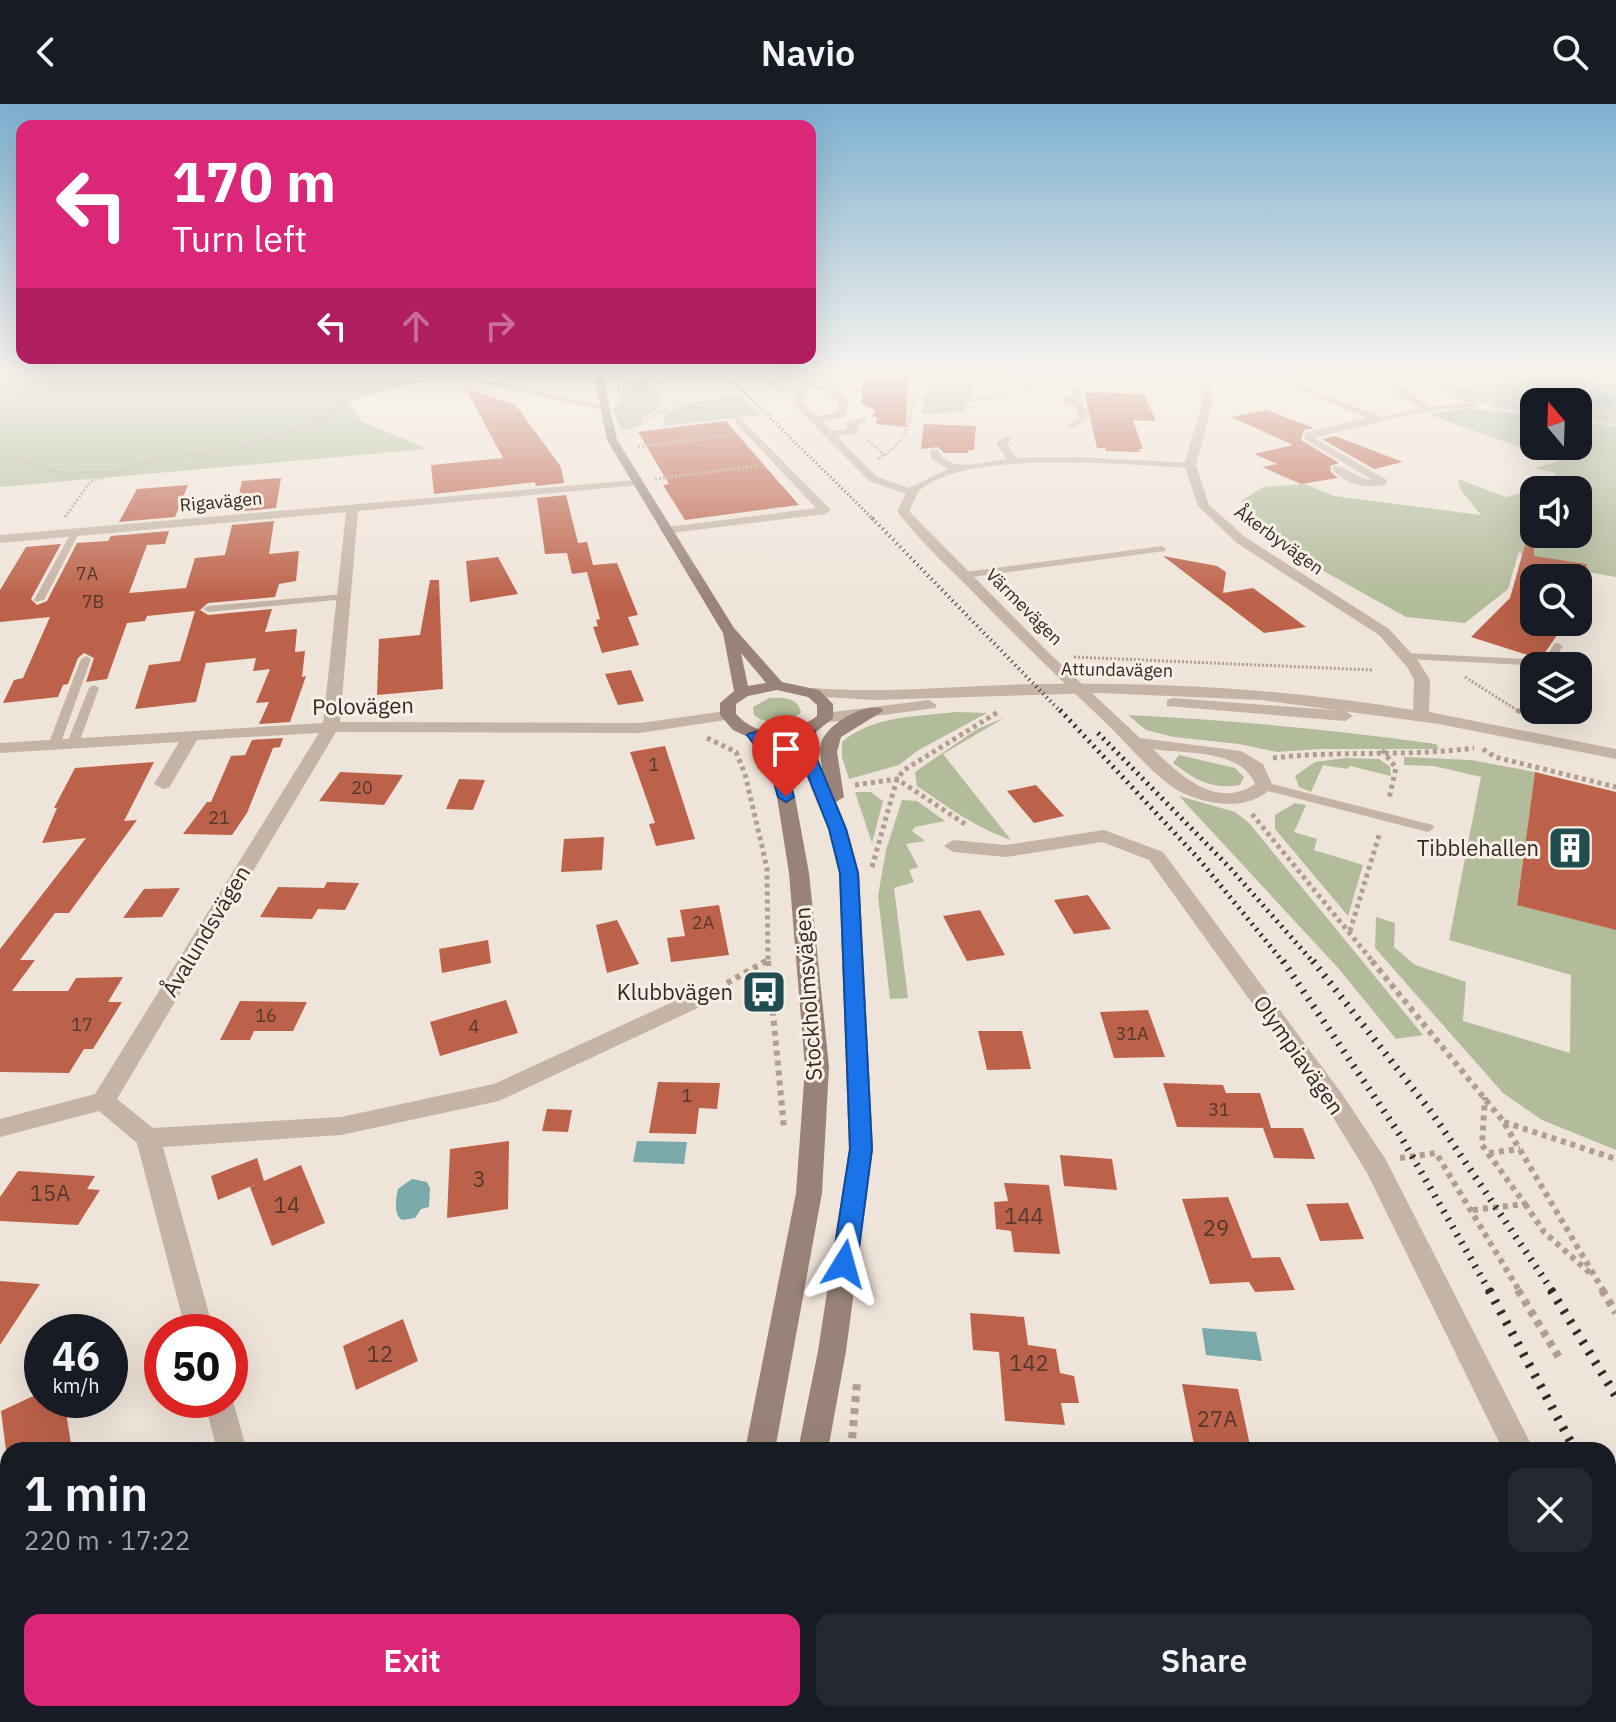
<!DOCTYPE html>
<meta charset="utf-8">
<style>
body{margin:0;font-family:"IBM Plex Sans",sans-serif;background:#242831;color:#f1f3f6;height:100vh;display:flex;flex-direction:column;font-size:30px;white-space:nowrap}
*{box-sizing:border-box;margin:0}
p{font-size:26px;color:#9ea1a6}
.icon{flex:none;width:44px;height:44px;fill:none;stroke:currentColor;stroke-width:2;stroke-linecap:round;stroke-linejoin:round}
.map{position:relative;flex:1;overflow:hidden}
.drawer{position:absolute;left:0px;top:1338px;width:1616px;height:280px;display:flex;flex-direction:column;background:#171b24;border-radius:24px 24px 0 0;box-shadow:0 8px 32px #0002}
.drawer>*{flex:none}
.guide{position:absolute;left:16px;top:16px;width:800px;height:244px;border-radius:16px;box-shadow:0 8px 32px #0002;background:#db2777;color:#fff;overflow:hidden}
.needle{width:52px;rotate:341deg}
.tools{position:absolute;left:1520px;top:284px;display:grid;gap:16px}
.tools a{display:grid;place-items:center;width:72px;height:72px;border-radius:16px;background:#171b24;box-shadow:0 8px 32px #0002;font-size:40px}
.speed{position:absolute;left:24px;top:1210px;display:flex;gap:16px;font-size:40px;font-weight:700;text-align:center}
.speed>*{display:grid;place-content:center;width:104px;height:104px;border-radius:50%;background:#171b24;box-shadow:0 8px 32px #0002;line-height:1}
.speed small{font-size:20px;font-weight:400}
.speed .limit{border:12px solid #d22;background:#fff;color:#111}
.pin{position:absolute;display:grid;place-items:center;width:68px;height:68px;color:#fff;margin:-82px -34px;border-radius:50% 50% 50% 0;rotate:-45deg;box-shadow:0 0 8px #0007}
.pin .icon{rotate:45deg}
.me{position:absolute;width:88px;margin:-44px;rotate:8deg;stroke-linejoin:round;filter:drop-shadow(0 0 6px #0008)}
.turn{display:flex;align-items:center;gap:28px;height:168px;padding:0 24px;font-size:36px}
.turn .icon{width:104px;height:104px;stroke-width:2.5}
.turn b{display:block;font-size:56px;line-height:68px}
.lanes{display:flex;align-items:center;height:76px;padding:0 24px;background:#0003;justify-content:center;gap:40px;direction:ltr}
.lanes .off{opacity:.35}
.round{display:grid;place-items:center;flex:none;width:84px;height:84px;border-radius:16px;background:#242831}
.head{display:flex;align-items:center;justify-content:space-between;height:136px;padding:0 24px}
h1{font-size:48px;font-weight:600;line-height:60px}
.cta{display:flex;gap:16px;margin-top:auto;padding:16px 24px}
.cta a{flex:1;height:92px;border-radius:16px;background:#db2777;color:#fff;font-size:32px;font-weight:600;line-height:92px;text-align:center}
.cta a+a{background:#242831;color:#f1f3f6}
header{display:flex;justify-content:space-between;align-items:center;height:104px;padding:0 24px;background:#171b24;font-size:36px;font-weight:600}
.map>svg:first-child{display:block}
</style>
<header><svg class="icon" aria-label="back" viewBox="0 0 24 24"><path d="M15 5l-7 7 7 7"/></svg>Navio<svg class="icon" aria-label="search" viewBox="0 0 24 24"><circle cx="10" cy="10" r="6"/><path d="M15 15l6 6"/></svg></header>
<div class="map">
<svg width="1616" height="1618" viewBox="0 0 1616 1618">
<rect width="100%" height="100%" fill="#efe4d9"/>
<path fill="#b2bc9a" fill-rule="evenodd" d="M0,269h421l23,3 -96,25 13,20 66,28 -427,38z
M909,269h48l15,17 -8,22 -42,2 6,-34z
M1438,269h178v49l-38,-5v-15h-44v9c-35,-5 -75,-6 -96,-38z
M647,276l16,16 -2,10 -18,12 -4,8 -18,4 -8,-21 7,-8 -4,-13z
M739,291l21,20 -97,11 2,-13 22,-10z
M1467,304l67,7v31h44v-25l38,5v151l-29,-5v-8l-65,-9 -3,-4 -11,38 -43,34 -59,-6 -106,-59 -59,-57 22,-14 42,-3 29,12 147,19 -21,-26 -2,-10 48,18 50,-13 -1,-11 -20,-5 24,-7 -132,-47zM1534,386h44v44h-44z
M769,594c13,-1 29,-1 32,14 -12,14 -33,14 -47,3l-1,-8z
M956,608l31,1 -70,38 -18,14 -50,14 -7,-22v-15c31,-27 75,-25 114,-30z
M1128,611c104,5 206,15 308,29l3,5h-120l-42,3 -38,-8 -65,-7 -28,-7z
M1004,614l-61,36 68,86c-34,-12 -64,-33 -94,-54l-2,-14 62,-43z
M1179,651l56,13 9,9 -4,8c-28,5 -45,-5 -67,-22z
M1404,653l67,3 64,12 -18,132 99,26v220l-74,-30 -39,-27 -128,-145 1,-31 19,6 -1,24 21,18 51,17 -3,39 107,32 1,-78 -122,-35 32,-163 -47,-11 -30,-1z
M1346,654l33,1 11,8 1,9 -41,-10 -3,3 -24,-4 -12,27 -12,-5 -4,-11 20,-14z
M855,688h16l12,9 -11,42z
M1179,692l56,16 14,11 174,212 -27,4 -57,-70z
M902,696l15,1 28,20 -30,6 -3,4 13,10 -19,3 12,23 -9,3 5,12 -20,6 14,110 -18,1 -12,-103 8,-46z
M1295,699l11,2 -12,27 23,7 -3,11 49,15 -15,51 -73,-87v-14z"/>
<path fill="#e6d4c1" d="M1423,269h63l-4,2 2,8 -43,8z"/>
<path fill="#7aa9a9" d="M1552,283l28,1 31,8 3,7 -11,4 -25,-1v-4h-20l-16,-8 3,-5z
M637,1037l50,1 -3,22 -51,-2z
M412,1075l15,3 3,6 -1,19 -8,2 -6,9 -13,2c-9,-6 -6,-21 -4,-31z
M1202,1224l54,4 6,29 -56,-6z"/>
<path fill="#bc624a" d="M879,269h29l-2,54 -30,-3 1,-7h-5l3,-7 -14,-6 3,-26z
M466,285l49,15 46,63 3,16 -28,3 -1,-4 -101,12 -3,-29 72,-7z
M1084,288l60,2 12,27 -23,-1 10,29h-4l1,3 -34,-1 -1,-3h-8z
M1267,306l47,18 -10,2 -3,10 38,23 -9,3 1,6 7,6 -37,6 -39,-17 15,-3 -23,-10 39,-9 -62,-28z
M726,317l44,51 29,33 -114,15 -22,-35 6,-1 -31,-52z
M924,320l52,2 -2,24h-6v3h-24l-6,-6 -17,2z
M1335,332l68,26 -29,7 -52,-30z
M281,374l-5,30 -41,4 7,-31z
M188,381l-13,32 -56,5 18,-33z
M566,391l12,48 9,-1 6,23 24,-2 21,52 -10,2 11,28 -37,8 -9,-26 5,-1 -2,-6 4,-1 -13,-47 -15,2 -5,-21 -22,1 -8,-56z
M274,417l-5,33 30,-3 -3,30 -17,3 -4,13 -67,6 -8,7 8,5 64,-6 -7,23 32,-3 -2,23 10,-1 -3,26 4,-1 -16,46 -31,2 10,-22 -13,1 14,-34 -17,2 3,-13 -50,5 -10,39 -61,7 14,-44 31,-4 15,-50 -48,5 -2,5 -18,2 -20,56 -21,3 8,-24 -10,-5 -6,5 -10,26 -5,1 -5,12 -55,6 11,-23 9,-2 27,-61 -50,5v-32l26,-43 35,-3 -30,55 6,6 10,-4 30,-58 31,-2 3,-5 58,-5 -4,13 -18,1 -18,48 57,-5 9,-30 30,-3 7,-30z
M1527,434l7,1v17l53,8 -1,14h-52v44h32l-24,35 -11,-1 -60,-19 39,-39z
M1163,452l54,10 9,6 -3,21 30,-5 53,39 -42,6z
M498,453l20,37 -48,8 -4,-41z
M430,476h9l4,109 -66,6 2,-56 41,-4z
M631,566l13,31 -26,4 -13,-31z
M283,634l-3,9 -7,1 -26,65 -15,22 -49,-1 24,-32h4l20,-46 14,-1 7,-15z
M665,642l30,93 -39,7 -7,-22 6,-1 -25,-71z
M154,658l-30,59 13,-1 -68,93h-14l-35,47h15l-23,31h56l8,-13 47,-1 -15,25h14l-29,47h-9l-15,24 -69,-1v-123l86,-111 -44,5 15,-35h-3l21,-40z
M340,668l63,3 -19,30 -65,-4z
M1535,668l81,20v138l-99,-25z
M459,675l26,1 -12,30 -27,-1z
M1036,681l28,31 -30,7 -27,-32z
M604,733l-2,33 -41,2 3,-33z
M327,778l32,1 -14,27 -27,-1 -6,10 -52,-2 18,-30 46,1z
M180,784l-18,29 -39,1 21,-29z
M1088,791l23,34 -37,5 -20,-34z
M719,801l10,50 -58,7 -4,-24 18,-2 -5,-26z
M980,806l25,45 -38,6 -24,-45z
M617,816l22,44 -32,9 -11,-48z
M488,836l3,23 -49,10 -3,-24z
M506,896l12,33 -78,23 -10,-34z
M240,897l67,1 -14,29h-39l-4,9h-30z
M1148,906l17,47 -51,1 -14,-46z
M978,927h44l9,38 -44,1z
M658,978l62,1 -3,26 -18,-1 -3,26 -47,-1z
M1163,979l60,2 3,8h34l11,35 -94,-1z
M547,1005l25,1 -4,22 -26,-1z
M1263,1024h40l12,31 -41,-1z
M509,1037l-1,68 -61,9 3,-69z
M1060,1051l52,4 5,31 -53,-4z
M257,1054l7,23 -46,19 -7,-24z
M301,1061l24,58 -53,23 -22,-59z
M18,1067l77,5 -8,13 13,1 -22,35 -78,-4v-24z
M1004,1079l45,2 11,69 -46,-2 -3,-21 -15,-2 -2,-27 14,-1z
M1228,1093l24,61 28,-1 15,33 -40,2 -6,-10 -39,2 -28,-85z
M1348,1099l16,36 -44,2 -14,-37z
M0,1177l40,3 -40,61z
M970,1209l54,4 4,28 28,4 4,24 14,3 5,27h-18l4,22 -60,-4 -6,-69 -26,-2z
M403,1215l15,42 -62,29 -13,-44z
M1182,1280l56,5 13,61h-56z
M42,1288v8h22l8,50h-66l-5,-39z"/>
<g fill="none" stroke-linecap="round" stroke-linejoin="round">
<path stroke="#b19e91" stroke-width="3" stroke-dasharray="2 2" stroke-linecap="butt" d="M1227,269l14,13
M1485,269l56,14
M1554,269l11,12
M618,282l33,-11
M1594,285l22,-6
M857,286c67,6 138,25 197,-17
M1553,298l-15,-7 -1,-5c26,-10 55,-5 79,9
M1492,302l42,6
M1578,303l25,1 13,-4
M1578,314l38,5
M629,325l52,-28 -32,-28
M868,337l17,14
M638,343l93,-12
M0,352l13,1 48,16 50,-1
M878,355c25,-14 35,-34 33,-63
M655,375l101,-13
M65,413l25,-35 26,-10 31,-10 88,-13 78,-25 25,-14 8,-19 1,-18
M1074,553l299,13
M1465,573l55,35"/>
<path stroke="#b19e91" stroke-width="5" stroke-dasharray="4 4" stroke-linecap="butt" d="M1517,606l8,5
M707,634l29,14 9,22 22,94 1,95
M1483,645l12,8 121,30
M1382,646l14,18 -7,31
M1273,654c67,-8 135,-1 201,-10
M855,681l42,-6 71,47
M1252,710l122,149
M872,763l25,-88 7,-9 94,-58
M1350,827l30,-99
M763,859l5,-3"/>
<path stroke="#b19e91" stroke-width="6" stroke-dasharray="5 5" stroke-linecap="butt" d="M768,857l16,167
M1372,857l131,160 101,171
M727,879l39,-22
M1504,1018l112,37
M1489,1049l31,-4
M1400,1054l36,-5 84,139
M1525,1100l19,28 46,41
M1473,1106l52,-6 -43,-59 3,-48"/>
<path stroke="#b19e91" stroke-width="8" stroke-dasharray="6 6" stroke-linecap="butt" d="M1518,1186l42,69
M1602,1186l14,23
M851,1346l6,-67
M663,1618l2,-8
M811,1618l2,-8"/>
<path fill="#c5b4a6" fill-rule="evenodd" d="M758,269h6l18,15 21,7 -3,2 -22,-7z
M1282,276h81l3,2 -3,2 -79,-1z
M1475,299l2,3 -49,5 -50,10 -4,-2 54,-12z
M76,424l4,3 -36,69 -8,2 -2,-2 38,-69z
M1162,442l4,3 -1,2 -200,27 -5,-3 5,-3z
M343,490l3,1v4l-138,13 -5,-3 5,-3z
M1558,539l5,3 -12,19 -3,1 -142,-7 -5,-3 5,-3 138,7 10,-16z
M86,552l5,3 -31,86 -6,4 -4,-2 -2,-2 33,-86z
M94,581l5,3 -20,55 -6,3 -4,-1 -2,-2 22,-55z
M1264,678l169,43 1,3 -6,4 -168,-43 -2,-3z"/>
<path fill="#c5b4a6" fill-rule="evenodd" d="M1426,269h9l45,32 -9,2 -40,-26z"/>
<path fill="#c5b4a6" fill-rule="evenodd" d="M438,269h16l154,34 -5,3z
M1374,269h9l50,36 -9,2 -34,-22z
M823,275h6l1,6 19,16 -4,16 -23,4 9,10 16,-2 -2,-6 21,-6v4l-10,5 4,7 -23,3 40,41 32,11 39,-19 -17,-10 -1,-9h8c12,25 46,11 69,9l-11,-16 10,-7 5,3 -4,5 10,14 60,-1 117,6v4l-4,1c-64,-3 -218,-19 -269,21 -5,5 -8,15 -12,22l141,143 90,84 101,13 22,13 10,22c-23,27 -69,19 -96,4 -22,-13 -52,-49 -71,-67 -46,-43 -90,-87 -134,-132 -26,-26 -53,-51 -75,-80l9,-17 -37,-13 -76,-77 7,-21 21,1zM807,284l18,2 14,12 -3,11 -20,3 -14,-14zM1153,645c33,5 88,0 102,35 -39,26 -75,-9 -102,-35z
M1281,275l101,38v4l-68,17 73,42v4c-21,5 -39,2 -54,-14v-4c13,-1 24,13 39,14l-68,-41 1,-6 62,-15 -86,-35z
M1070,283h6l8,11 -8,3 8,2 5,15 -17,11 -5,-3 12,-9 -3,-10 -10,-3 -3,-7 9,-3z
M740,314l91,92 -6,4 -162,20 -2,-3 6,-4 149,-19 -80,-85v-4z
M636,376l4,1v4l-282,26 -18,211 300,1 86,-12 8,5 -2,3 -92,14 -304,-1 -219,367 36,29 188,-11 153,-33 207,-95h16l3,5 -3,5 -218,102 -158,34 -178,12 51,185h-28l-49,-189 -38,-32 -99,26v-18l95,-25 224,-361 -122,7 -28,48 -6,1 -9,-5 25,-42 -179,11v-10l323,-20 23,-211 -346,31v-8z
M1104,726l59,22 179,242 44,66 148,290h-31l-136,-277 -41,-67 -177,-246 -47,-18 -96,15 -53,-5 -9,-6 9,-6 53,5z
M230,1287l17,59h-30l-13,-50h26z
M1608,1505l8,3v47l-8,-3z
M330,1610h46l3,8h-46z"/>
<path fill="#c5b4a6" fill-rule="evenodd" d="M1199,269h10l4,27 -17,65 13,40 36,32 144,92 30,33 11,18 -1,32 187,37v10l-177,-35 -178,-24 -161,-7 -226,7 -67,-4v-6l6,-2c75,6 150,-3 225,-4 126,-2 251,5 375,26l1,-30 -7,-13 -28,-32 -142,-92 -39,-37 -14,-41 19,-65z
M1173,594l172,13 8,5 -8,5 -178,-15v-6z
M929,596l8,5 -2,3 -110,15 -8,-5 8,-5z"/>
<path fill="#998378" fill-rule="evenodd" d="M593,269h9l15,67 117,188 48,54 37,8 14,14v14l-17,14 1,27 5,10c-1,-8 -3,-18 -1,-26 6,-19 41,-39 60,-35l2,3 -42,26 -4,15 7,45 -8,5 11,27 12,44 14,276 -27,202 -18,99h-30l20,-99 31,-202 -10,-276 -10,-44 -28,-70 -1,-20 -31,3 17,21 9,34 14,76 20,194 -7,126 -47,257h-30l51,-257 9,-126 -16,-194 -12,-76 -8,-33 -21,-27 -15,-7 -13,-15v-12l14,-12 -11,-58 -116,-193zM741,549l25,30 -18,3zM777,586l31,7 9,8v11c-26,19 -57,24 -81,-2v-10l12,-8z
M683,1610h36l-1,8h-36z
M746,1610h36l-2,8h-36z"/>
<path stroke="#322a26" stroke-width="3" stroke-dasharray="1 3" stroke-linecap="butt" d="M725,269l149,147"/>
<path stroke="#322a26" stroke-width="4" stroke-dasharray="1 4" stroke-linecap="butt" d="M872,414l189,194"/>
<path stroke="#322a26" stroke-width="5" stroke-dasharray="2 5" stroke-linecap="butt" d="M1060,606l138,148 86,105
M1098,629l133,136 83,94"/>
<path stroke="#322a26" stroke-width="7" stroke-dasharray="2 7" stroke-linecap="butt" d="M1283,857l117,174 90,157
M1313,857l119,152 121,179"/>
<path stroke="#322a26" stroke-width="9" stroke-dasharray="3 9" stroke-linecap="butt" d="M1489,1186l86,160
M1551,1186l65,106
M1608,1408l8,15"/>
</g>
<linearGradient id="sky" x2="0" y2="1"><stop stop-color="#7cb0cf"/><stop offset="0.54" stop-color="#f8f3ee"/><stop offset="1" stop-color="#f8f3ee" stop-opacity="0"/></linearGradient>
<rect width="1616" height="495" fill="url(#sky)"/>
<path fill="#1a73e8" stroke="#114b97" stroke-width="2" d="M808,623l7,4 2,28 29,70 12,44 14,276 -15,115 -4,8 -9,3 -8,-3 -4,-8 18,-115 -10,-276 -11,-44 -28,-70v-21l-35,2 18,23 10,34 -8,5 -8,-5 -9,-33 -22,-29c10,-7 44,-4 61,-8z"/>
<defs>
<g id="building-square" transform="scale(2.3)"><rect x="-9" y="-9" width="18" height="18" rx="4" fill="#204e50" stroke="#f7eee5"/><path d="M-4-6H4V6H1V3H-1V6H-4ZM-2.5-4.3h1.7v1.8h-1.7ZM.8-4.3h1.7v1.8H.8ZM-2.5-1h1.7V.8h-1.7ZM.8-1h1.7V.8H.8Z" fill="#fff"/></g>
<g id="bus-square" transform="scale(2.3)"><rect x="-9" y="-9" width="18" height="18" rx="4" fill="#204e50" stroke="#f7eee5"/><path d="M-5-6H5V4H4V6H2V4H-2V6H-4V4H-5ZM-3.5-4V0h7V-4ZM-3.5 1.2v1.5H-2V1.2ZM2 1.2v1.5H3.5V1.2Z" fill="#fff"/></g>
</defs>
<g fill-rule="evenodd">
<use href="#building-square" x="1570" y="744"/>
<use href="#bus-square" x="764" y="888"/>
</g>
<g text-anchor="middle" stroke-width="6" stroke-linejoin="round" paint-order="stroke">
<g font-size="18" fill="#322a26" stroke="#f7eee5">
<text transform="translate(221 398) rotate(-5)" y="6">Rigavägen</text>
<text transform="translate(1279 436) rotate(36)" y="6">Åkerbyvägen</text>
<text transform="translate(1024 503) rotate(45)" y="6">Värmevägen</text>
<text transform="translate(1117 566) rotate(1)" y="6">Attundavägen</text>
</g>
<g font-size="18" fill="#54382f">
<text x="87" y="476">7A</text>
<text x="93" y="504">7B</text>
<text x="654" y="667">1</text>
<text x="362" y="690">20</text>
<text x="219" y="720">21</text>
<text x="703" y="825">2A</text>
<text x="266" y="918">16</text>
<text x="82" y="927">17</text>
<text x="474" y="929">4</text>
<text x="1132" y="936">31A</text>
<text x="687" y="998">1</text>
<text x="1219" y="1012">31</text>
</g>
<g font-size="22" fill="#322a26" stroke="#f7eee5">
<text transform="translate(363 602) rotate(-1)" y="8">Polovägen</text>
<text transform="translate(206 827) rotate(-59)" y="8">Åvalundsvägen</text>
<text transform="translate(808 890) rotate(-94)" y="8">Stockholmsvägen</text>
<text transform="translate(1299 951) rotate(55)" y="8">Olympiavägen</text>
</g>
<g font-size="22" fill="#322a26" stroke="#f7eee5" text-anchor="end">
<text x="1539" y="752">Tibblehallen</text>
<text x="733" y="896">Klubbvägen</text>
</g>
<g font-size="22" fill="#54382f">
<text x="479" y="1083">3</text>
<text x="50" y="1097">15A</text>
<text x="287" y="1109">14</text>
<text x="1024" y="1120">144</text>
<text x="1216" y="1132">29</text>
<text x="380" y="1258">12</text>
<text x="1029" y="1267">142</text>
<text x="1217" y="1323">27A</text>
</g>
</g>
</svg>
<div class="tools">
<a><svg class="needle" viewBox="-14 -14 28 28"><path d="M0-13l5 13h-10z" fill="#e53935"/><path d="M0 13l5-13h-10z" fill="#9ea1a6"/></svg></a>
<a><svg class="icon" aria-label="sound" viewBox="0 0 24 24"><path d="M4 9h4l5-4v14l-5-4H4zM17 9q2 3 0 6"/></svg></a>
<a><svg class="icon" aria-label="search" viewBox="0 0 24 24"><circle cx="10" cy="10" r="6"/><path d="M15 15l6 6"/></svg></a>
<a><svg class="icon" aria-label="layers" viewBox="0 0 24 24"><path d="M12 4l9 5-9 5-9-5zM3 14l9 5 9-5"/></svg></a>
</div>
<div class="speed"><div>46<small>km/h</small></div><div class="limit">50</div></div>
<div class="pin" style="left:786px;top:693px;background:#d93025"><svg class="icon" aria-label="arrive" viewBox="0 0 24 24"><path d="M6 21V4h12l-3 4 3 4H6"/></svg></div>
<svg class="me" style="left:844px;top:1160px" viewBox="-20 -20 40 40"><path d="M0-17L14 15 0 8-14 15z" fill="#1a73e8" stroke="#fff" stroke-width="4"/></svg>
<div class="guide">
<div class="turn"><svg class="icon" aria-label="left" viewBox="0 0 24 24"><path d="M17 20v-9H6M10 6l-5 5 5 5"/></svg><div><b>170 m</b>Turn left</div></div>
<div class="lanes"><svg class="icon" aria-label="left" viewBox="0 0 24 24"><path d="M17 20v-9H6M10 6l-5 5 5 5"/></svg><svg class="icon off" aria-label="ahead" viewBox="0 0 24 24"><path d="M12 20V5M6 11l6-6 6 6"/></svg><svg class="icon off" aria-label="right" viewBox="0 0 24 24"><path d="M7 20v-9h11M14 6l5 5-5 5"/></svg></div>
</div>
<section class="drawer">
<div class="head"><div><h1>1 min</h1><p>220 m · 17:22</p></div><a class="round"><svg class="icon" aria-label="close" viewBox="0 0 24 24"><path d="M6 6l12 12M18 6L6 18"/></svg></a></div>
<div class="cta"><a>Exit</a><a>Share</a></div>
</section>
</div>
